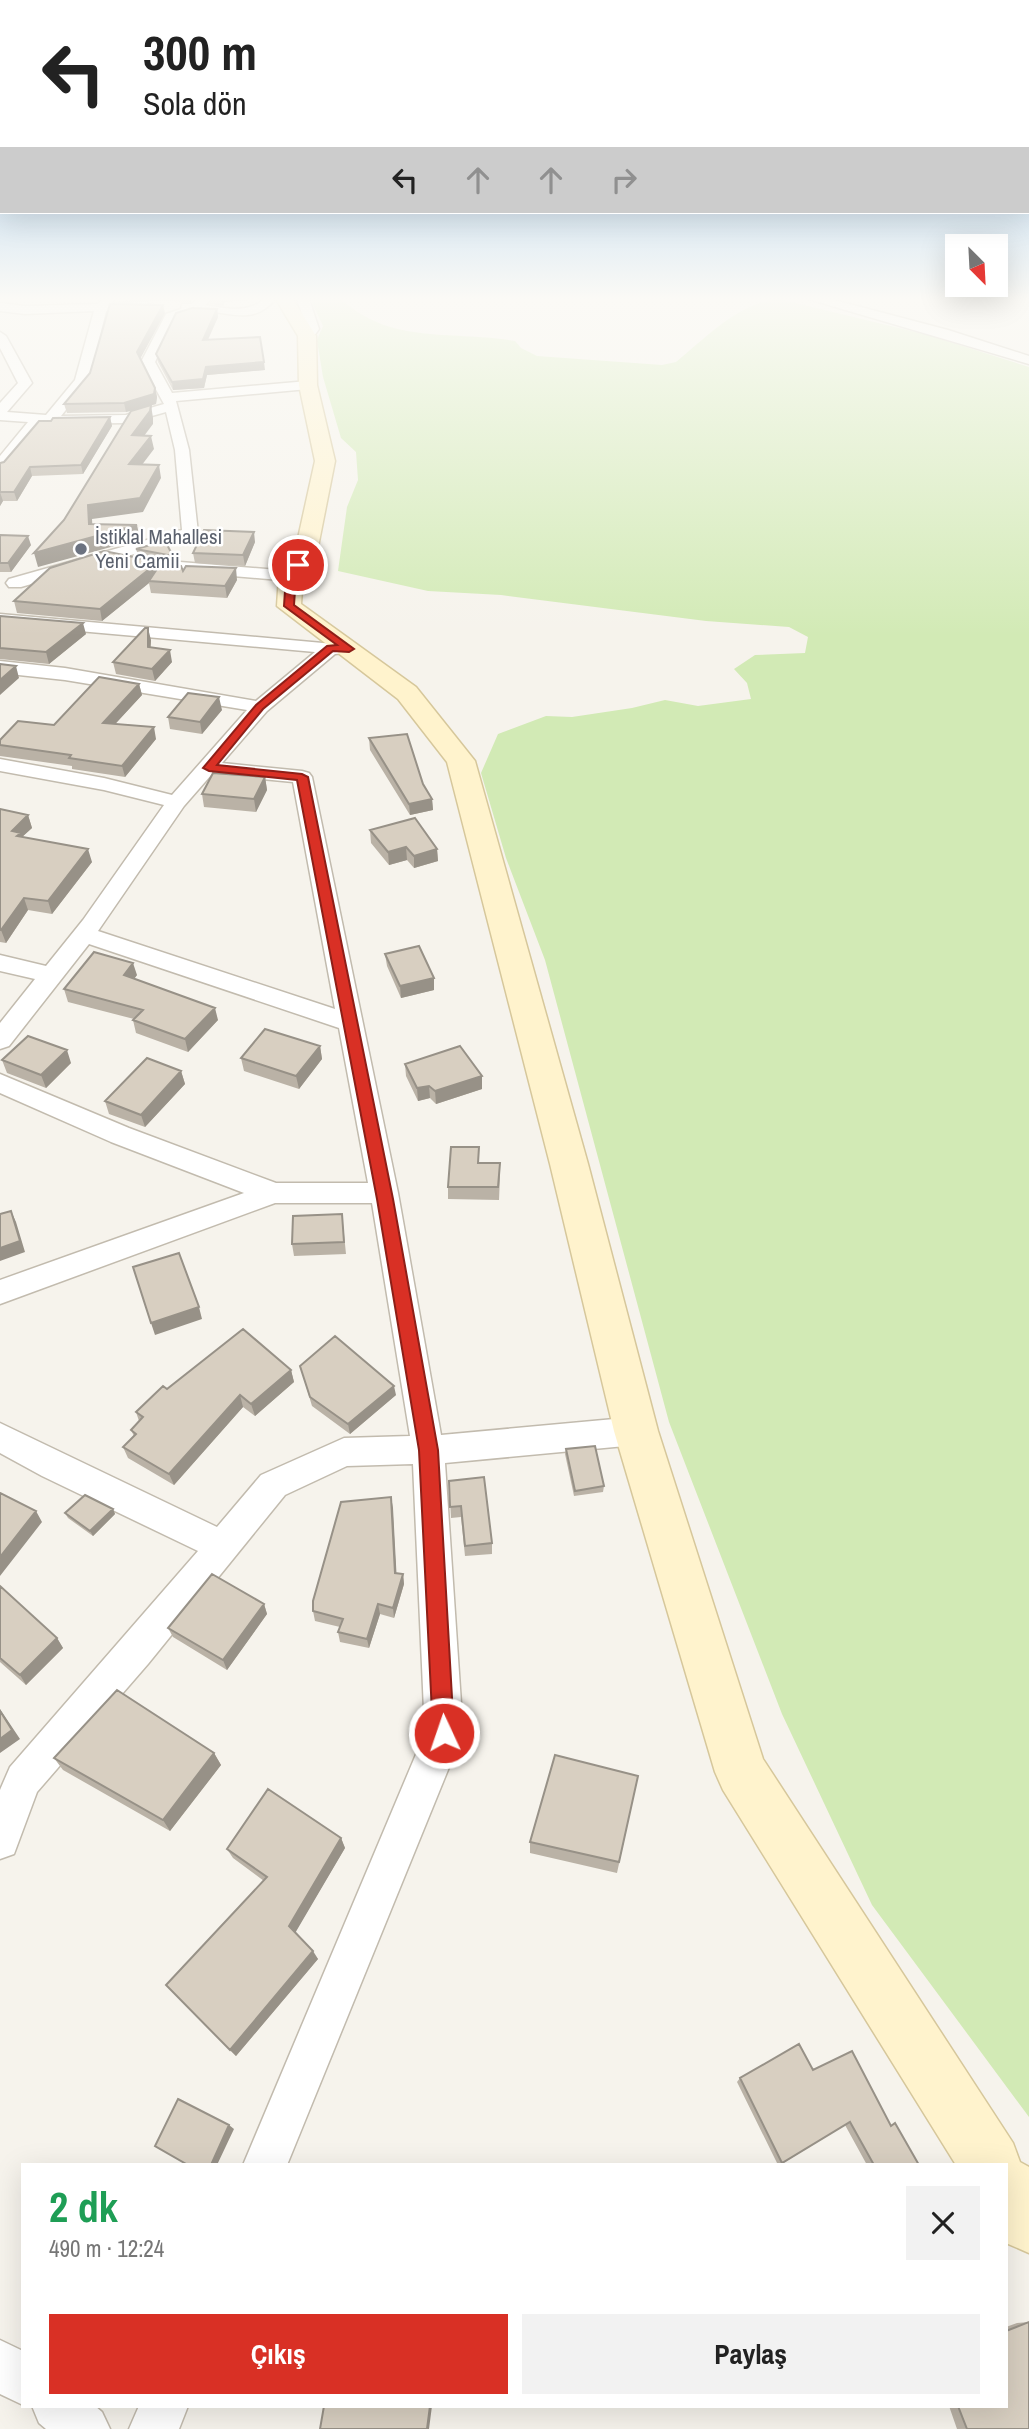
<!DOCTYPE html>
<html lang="tr">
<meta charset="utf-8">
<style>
body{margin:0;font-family:"Archivo Narrow",sans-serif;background:#f2f2f2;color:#222;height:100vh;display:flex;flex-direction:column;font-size:26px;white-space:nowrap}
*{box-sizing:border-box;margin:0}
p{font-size:23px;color:#767676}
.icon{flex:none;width:38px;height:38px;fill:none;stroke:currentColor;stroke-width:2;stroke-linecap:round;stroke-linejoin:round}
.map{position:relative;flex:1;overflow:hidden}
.side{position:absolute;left:21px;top:2163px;width:987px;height:245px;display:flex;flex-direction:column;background:#fff;border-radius:0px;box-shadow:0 7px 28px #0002}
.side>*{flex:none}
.banner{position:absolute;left:0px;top:0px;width:1029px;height:214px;box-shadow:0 7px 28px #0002;background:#fff;color:#222;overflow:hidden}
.needle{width:46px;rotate:156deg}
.tools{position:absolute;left:945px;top:234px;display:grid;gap:14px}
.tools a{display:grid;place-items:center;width:63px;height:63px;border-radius:0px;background:#fff;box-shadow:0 7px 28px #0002;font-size:35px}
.pin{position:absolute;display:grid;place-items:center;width:60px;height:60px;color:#fff;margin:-30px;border:4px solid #fff;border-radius:50%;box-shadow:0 2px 7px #0007}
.me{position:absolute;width:77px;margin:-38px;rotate:357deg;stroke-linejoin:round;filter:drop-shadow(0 0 5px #0008)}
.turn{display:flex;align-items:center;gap:24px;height:147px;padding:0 28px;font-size:32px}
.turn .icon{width:91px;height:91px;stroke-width:2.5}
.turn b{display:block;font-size:49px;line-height:60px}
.lanes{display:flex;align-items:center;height:66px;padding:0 28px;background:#0003;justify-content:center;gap:35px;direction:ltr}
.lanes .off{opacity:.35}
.round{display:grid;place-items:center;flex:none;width:74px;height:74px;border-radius:0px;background:#f2f2f2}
.summary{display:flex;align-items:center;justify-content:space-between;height:119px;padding:0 28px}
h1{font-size:42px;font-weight:700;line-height:52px;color:#1e9e55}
.button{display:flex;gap:14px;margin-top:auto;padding:14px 28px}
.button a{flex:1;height:80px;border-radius:0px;background:#d93025;color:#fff;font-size:28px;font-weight:700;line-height:80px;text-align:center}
.button a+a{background:#f2f2f2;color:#222}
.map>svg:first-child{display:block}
</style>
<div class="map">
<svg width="1029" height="2429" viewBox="0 0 1029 2429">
<rect width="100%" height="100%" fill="#f6f3ec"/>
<path fill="#d2eab5" d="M309,296h29c50,50 114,34 177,45l6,7 16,8 125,9 14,-3c31,-25 62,-59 103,-63l149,36 101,32v1750l-157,-212 -90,-191 -113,-292 -124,-462 -39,-102 -25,-85 17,-39 48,-18 26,1 60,-9 33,-8 33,6 53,-7 -4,-16 -13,-14 21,-14 50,-2 3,-16 -19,-10 -83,-6 -205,-26 -73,-4 -90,-20 9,-64 11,-27 -2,-28 -15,-14 -18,-61 -6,-37 6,-14z"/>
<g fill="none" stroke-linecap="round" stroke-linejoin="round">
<g stroke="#c2bbae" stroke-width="3">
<path id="street" d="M104,296h13l-6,7 35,-1 6,4 -6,4 -40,1 -17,70 -28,35 65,-1 38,-11 -23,-42 25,-48 15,-5 1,-5h10l9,-8h13l-9,9c14,2 33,7 47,1 13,-4 10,-10 26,-10 -26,34 -51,12 -82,16 -7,1 -15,5 -21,7l-20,43 17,31 136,-12 7,4 -7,4 -132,12 13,49 9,83 -2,3 -175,51h-12l-3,-4 3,-4 173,-49 -7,-80 -9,-38 -39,11 -85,1 -37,45 -5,2v-15l28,-34 -28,-2v-17l18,-20 -18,-35v-16l6,4 26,47 -25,29 39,3 29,-35 19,-69 -69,3 -25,-3v-8l25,3 73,-2z
M296,296h12l11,33 -7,10 -5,1 -6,-4 6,-7z
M798,296h21l129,34 81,26v8z
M144,559l147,12 8,5 -8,5 -153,-13 -2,-4z
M0,614l345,31 3,4 -3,4 -10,1 -68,57 -45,52 80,8 7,2 3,4 86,416 43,242 195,-18 11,4 5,10 -5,10 -11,4 -191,18 18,270 -176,432h-44l182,-432 -12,-269 -66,2 -62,29 -137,169 -111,128 -23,62 -14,5v-69l10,-23 188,-216 -156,-75 -42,-23v-30l217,104 44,-52 83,-37 66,-2 -38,-233h-97l-275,101v-24l244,-87 -133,-51 -111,-49v-19l129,54 147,55h92l-29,-155 -250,-84 -80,102 -9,3v-26l35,-44 -35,-8v-16l46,11 37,-46 81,-115 -60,-15 -104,-19v-12l104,19 68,17 75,-85 -182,-30 -65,-7v-12l65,7 191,33 59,-49 -315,-28zM212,774l81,8 42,227 -237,-78 86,-125z
M0,2340l23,11v54l-23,-11z
M32,2406h63l7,6 8,17h-64l-7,-6z
M139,2406h49l-9,23h-50z"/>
</g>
<g stroke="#d6c79b" stroke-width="3">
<path id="secondary" d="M274,296h17l25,40 1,49 18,76 -18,91 -14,24 -2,28 115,83 59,74 113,403 70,267 105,328 250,384 7,19 9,5v86l-23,-10v-78h-50l-233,-375 -8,-18 -101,-341 -64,-267 -103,-402 -49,-63 -121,-93 2,-30 16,-24 20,-91 -16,-76 -1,-49z"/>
</g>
<use href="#street" fill="#fff" fill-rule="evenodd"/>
<use href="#secondary" fill="#fff3cd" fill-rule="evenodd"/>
</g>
<path fill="#bab2a6" d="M116,296h81l-7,6 -73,-2z
M209,296h38l1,4 -24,2 -1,4 -13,-2z
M217,309l1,8 -10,23 57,30 -58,5 -3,13 -31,2 -15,-28 -2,-8z
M165,313l-25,45 15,30 2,9 -1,7 -30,8 -59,1 -3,-9 26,-31z
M110,417l2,9 -29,48 -51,2 -15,25h-14l-3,5v-43l4,-1 47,-41z
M0,535l31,10 -20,27h-11z
M255,542l-10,24 -50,-3 -2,-10z
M136,549l37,7 1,6 -36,-7z
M159,566l78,14 -10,18 -76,-5 -2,-10 -47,38 -85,-8 -3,-12z
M0,616l86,18 -37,30 -49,-5z
M151,640l-1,8 22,14 -17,19 -39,-7 -3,-12z
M139,684l3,11 -27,29 41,15 -31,38 -53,-8v-3l-72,-10v-16l54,-15z
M222,710l-20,24 -32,-5 -2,-12z
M369,738l54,46 9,15 1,11 -23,5 -40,-65z
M265,777l2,13 -11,22 -52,-5 -2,-13z
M0,809l28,6 4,13 -10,9 70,25 -40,52 -24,-4 -22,33 -6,-1z
M370,830l67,19 1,12 -24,7 -7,-8 -18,5 -18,-22z
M385,954l49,36 -33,8 -14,-32z
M137,975l-3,4 84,41 -30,32 -52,-19 -3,-13 1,-1 -66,-17 -4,-13z
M320,1046l2,13 -23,30 -55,-18 -3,-13z
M2,1060l69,3 -25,25 -39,-15z
M405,1064l77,12v13l-46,15 -6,-6 -12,3 -12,-25z
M181,1071l4,13 -40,43 -36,-13 -4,-13z
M479,1163l21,13 -1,24 -51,-1v-12z
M342,1214l4,40 -52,2 -2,-12z
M300,1366l96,29 -46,39 -38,-28z
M291,1370l3,12 -39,34 -12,-9 -69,78 -46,-27 -5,-11 11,-11 -3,-6 8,-9 -3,-9 31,-23z
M566,1449l38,37 -1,6 -29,4 -9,-42z
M449,1481l43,62v11l-27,2 -4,-39 -10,1z
M391,1497l5,76 7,1 1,10 -10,34 -14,-4 -11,34 -29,-6 -2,-10 2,-5 -25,-6 -2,-10z
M113,1509l2,5 -22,22 -25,-18 -3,-5z
M0,1586l57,52 6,10 -37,37 -26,-23z
M264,1604l3,10 -40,56 -54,-33 -5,-9z
M214,1753l7,12 -51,66 -107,-61 -9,-12z
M638,1776l-21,97 -87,-20v-11z
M341,1838l4,10 -50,84 23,27 -82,97 -70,-71 98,-104 -31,-23 -6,-9z
M813,2070l78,56 28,39h-52l-22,-40 -65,40h-2l-41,-83 3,-4z
M1029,2322v107h-72l-8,-23h57v-79l11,-4z"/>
<path fill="#979187" d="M189,296h8l-7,6z
M223,296h24l1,4 -24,2 -1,4 -1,-7z
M163,305l2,8 -26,48 -2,-9z
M217,309l1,8 -14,31 -1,-8z
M264,362l1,8 -58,5 -3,13 -31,2 -1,-8 34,-15z
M155,388l2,9 -1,7 -30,8 -2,-9z
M151,405l2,13v6l-18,24 -3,-13z
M110,417l2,9 -29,48 -2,-9z
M151,436l3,13 -22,29 -3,-14z
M159,465l2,13 -18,34 -51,7 1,18 44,-12 3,14 -102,28 -4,-14 55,-29 -1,-19z
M30,467l2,9 -15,25 -3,-9z
M0,492l3,9 -3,5z
M254,532l1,10 -10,24 -2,-11z
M28,536l3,9 -20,27 -3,-9z
M158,562l2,12 -11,7v2l-47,38 -2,-12z
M236,568l1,12 -10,18 -2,-12z
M83,623l3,11 -37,30 -3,-12z
M148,628l3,12 -1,19 -2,-12z
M170,650l2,12 -17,19 -3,-12z
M16,666l3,12 -19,17v-15z
M139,684l3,11 -36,39 -3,-11z
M219,697l3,13 -20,24 -2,-12z
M154,727l2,12 -31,38 -3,-11z
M265,777l2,13 -11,22 -2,-13z
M432,799l1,11 -23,5 -1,-11z
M28,815l4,13 -10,9 3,8 -13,-14z
M406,847l1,13 -18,5 -1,-13z
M88,849l4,13 -40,52 -4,-13z
M437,849l1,12 -24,7v-12z
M24,898l4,12 -22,33 -5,-13z
M133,963l4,12 -10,13 -3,-13z
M434,978v12l-33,8 -1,-12z
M215,1008l3,12 -30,32 -3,-13z
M320,1046l2,13 -23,30 -3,-13z
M67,1050l4,13 -25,25 -5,-13z
M181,1071l4,13 -40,43 -4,-12z
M482,1076v13l-46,15 -1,-13z
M429,1086l1,12 -12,3 -1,-13z
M11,1211l5,11 9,30 -25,9v-13z
M199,1307l3,12 -47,16 -4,-12z
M291,1370l3,12 -39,34 -4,-12z
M394,1386l2,9 -46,39 -2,-10z
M240,1395l3,12 -69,78 -5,-11z
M391,1497l2,11 4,75 -2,-10z
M113,1509l2,5 -22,22 -3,-5z
M36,1511l6,11 -42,54v-19z
M403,1574l1,10 -10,34 -1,-10z
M264,1604l3,10 -40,56 -4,-10z
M378,1604l2,10 -11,34 -2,-9z
M57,1638l6,10 -37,37 -6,-10z
M0,1709l20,30 -20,14z
M214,1753l7,12 -51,66 -7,-11z
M341,1838l4,10 -51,87 -5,-9z
M313,1951l5,8 -82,97 -6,-6z
M229,2125l5,4 -17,36h-6z
M430,2406h2l-3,23h-2z"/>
<path fill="#d8cfc1" stroke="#979187" stroke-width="2" d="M209,296h14l-1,3 -13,-2z
M110,304l53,1 -26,47 18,36 -1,6 -30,9 -60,1 26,-31z
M192,308l25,1 -14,31 57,-3 4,25 -58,5 -3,12 -31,3 -16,-28 20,-41z
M151,405l-1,6 -18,24 19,1 -22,28 30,1 -19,33 -52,7 1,19 48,1 -103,28 30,-33 67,-109z
M110,417l-29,48 -51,2 -16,25h-14v-29l4,-1 35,-41h12l2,-3z
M204,530l50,2 -11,23 -50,-2z
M0,535l28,1 -20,27h-8z
M165,541l8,15 -37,-7z
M104,551l54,11 -58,47 -86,-8 36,-33z
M161,563l20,3 2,5 3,-5 50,2 -11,18 -76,-5z
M0,616l83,7 -37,29 -46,-4z
M145,628h3v19l22,3 -18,19 -39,-7z
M0,664l16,2 -16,14z
M99,677l40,7 -36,39 51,4 -32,39 -53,-8 2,-3 -71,-10v-5l18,-19 36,4z
M188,693l31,4 -19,25 -32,-5z
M407,734l16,50 9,15 -23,5 -40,-66z
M213,773l52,4 -11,22 -52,-5z
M0,809l28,6 -16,16 9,2 -4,3 71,13 -40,52 -24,-3 -23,32h-1z
M415,818l22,31 -23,7 -8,-9 -18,5 -18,-22z
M419,946l15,32 -34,8 -15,-32z
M94,952l39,11 -9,12 91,33 -30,31 -52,-19 10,-10 -79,-21z
M265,1029l55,17 -24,30 -55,-18z
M28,1036l39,14 -26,25 -39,-15z
M460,1046l22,30 -47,15 -6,-5 -12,2 -12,-24z
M147,1058l34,13 -40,44 -36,-14z
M451,1147h28l-1,16h22l-2,24h-50z
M11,1211l9,30 -20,7v-34z
M342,1214l2,28 -52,2 1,-28z
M179,1253l20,54 -48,16 -18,-56z
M243,1329l48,41 -40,34 -11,-9 -71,79 -46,-27 13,-13 -5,-4 12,-13 -7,-5 27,-26 4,3z
M335,1336l59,50 -46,38 -38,-27 -10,-31z
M595,1446l9,40 -29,5 -9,-42z
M484,1477l8,66 -27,3 -4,-40 -11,1 -1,-26z
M0,1493l36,18 -36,46z
M85,1495l28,14 -23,22 -25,-18z
M391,1497l4,76 8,1 -10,34 -15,-4 -11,35 -29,-7 5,-13 -30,-8v-10l28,-99z
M212,1574l52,30 -41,56 -55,-32z
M0,1586l57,52 -37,37 -20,-17z
M117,1690l97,63 -51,67 -109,-62z
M0,1711l12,19 -12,9z
M555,1755l83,21 -19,86 -89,-20z
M268,1789l73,49 -52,88 24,25 -83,99 -64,-65 101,-108 -40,-28z
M799,2044l14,26 39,-19 39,75 4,-3 24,42h-45l-24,-43 -68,41 -42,-85z
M178,2099l51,26 -18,40h-23l-33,-19z
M1029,2322v107h-62l-9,-23h48v-75z
M324,2406h106l-3,23h-107z"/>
<linearGradient id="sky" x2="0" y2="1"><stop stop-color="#8fc1ec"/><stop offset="0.47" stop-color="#fbfaf6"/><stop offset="1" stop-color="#fbfaf6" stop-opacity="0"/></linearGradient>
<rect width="1029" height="636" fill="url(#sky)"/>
<path fill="#d93025" stroke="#8d1f18" stroke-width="2" d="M294,563l9,2 -7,11 -2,29 60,44 -5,3 -16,-1 -70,58 -46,56 85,9 6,3 85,422 45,251 16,283 -3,8 -7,3 -7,-3 -4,-8 -14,-283 -42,-251 -80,-419 -88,-9 -6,-3 53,-63 71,-59 10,-1 -53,-39 2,-30z"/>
<circle fill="#6b7280" stroke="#fff" stroke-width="2.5" cx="81" cy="549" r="7"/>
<g text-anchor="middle" stroke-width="5" stroke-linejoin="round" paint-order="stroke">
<g font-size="21" fill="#5b616d" stroke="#fff" text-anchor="start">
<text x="95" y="544">İstiklal Mahallesi<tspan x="95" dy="24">Yeni Camii</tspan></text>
</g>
</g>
</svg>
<div class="tools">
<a><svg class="needle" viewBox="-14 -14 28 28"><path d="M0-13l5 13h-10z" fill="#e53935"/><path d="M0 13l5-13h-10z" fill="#767676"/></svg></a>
</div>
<div class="pin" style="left:298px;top:565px;background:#d93025"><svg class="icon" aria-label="arrive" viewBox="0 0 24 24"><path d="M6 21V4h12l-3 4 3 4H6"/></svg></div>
<svg class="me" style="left:444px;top:1733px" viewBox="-20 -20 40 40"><circle r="17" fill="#d93025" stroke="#fff" stroke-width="3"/><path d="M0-11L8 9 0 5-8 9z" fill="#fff"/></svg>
<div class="banner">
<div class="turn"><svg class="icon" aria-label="left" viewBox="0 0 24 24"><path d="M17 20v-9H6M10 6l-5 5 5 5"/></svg><div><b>300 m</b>Sola dön</div></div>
<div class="lanes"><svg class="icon" aria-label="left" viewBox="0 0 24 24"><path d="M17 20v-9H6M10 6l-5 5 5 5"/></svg><svg class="icon off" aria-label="ahead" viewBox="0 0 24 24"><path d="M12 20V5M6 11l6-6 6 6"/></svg><svg class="icon off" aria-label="ahead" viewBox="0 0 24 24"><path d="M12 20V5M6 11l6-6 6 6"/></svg><svg class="icon off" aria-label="right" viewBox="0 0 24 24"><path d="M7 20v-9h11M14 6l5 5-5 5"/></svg></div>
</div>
<section class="side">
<div class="summary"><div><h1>2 dk</h1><p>490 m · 12:24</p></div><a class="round"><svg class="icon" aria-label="close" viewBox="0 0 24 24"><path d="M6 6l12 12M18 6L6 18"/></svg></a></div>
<div class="button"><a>Çıkış</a><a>Paylaş</a></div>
</section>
</div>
